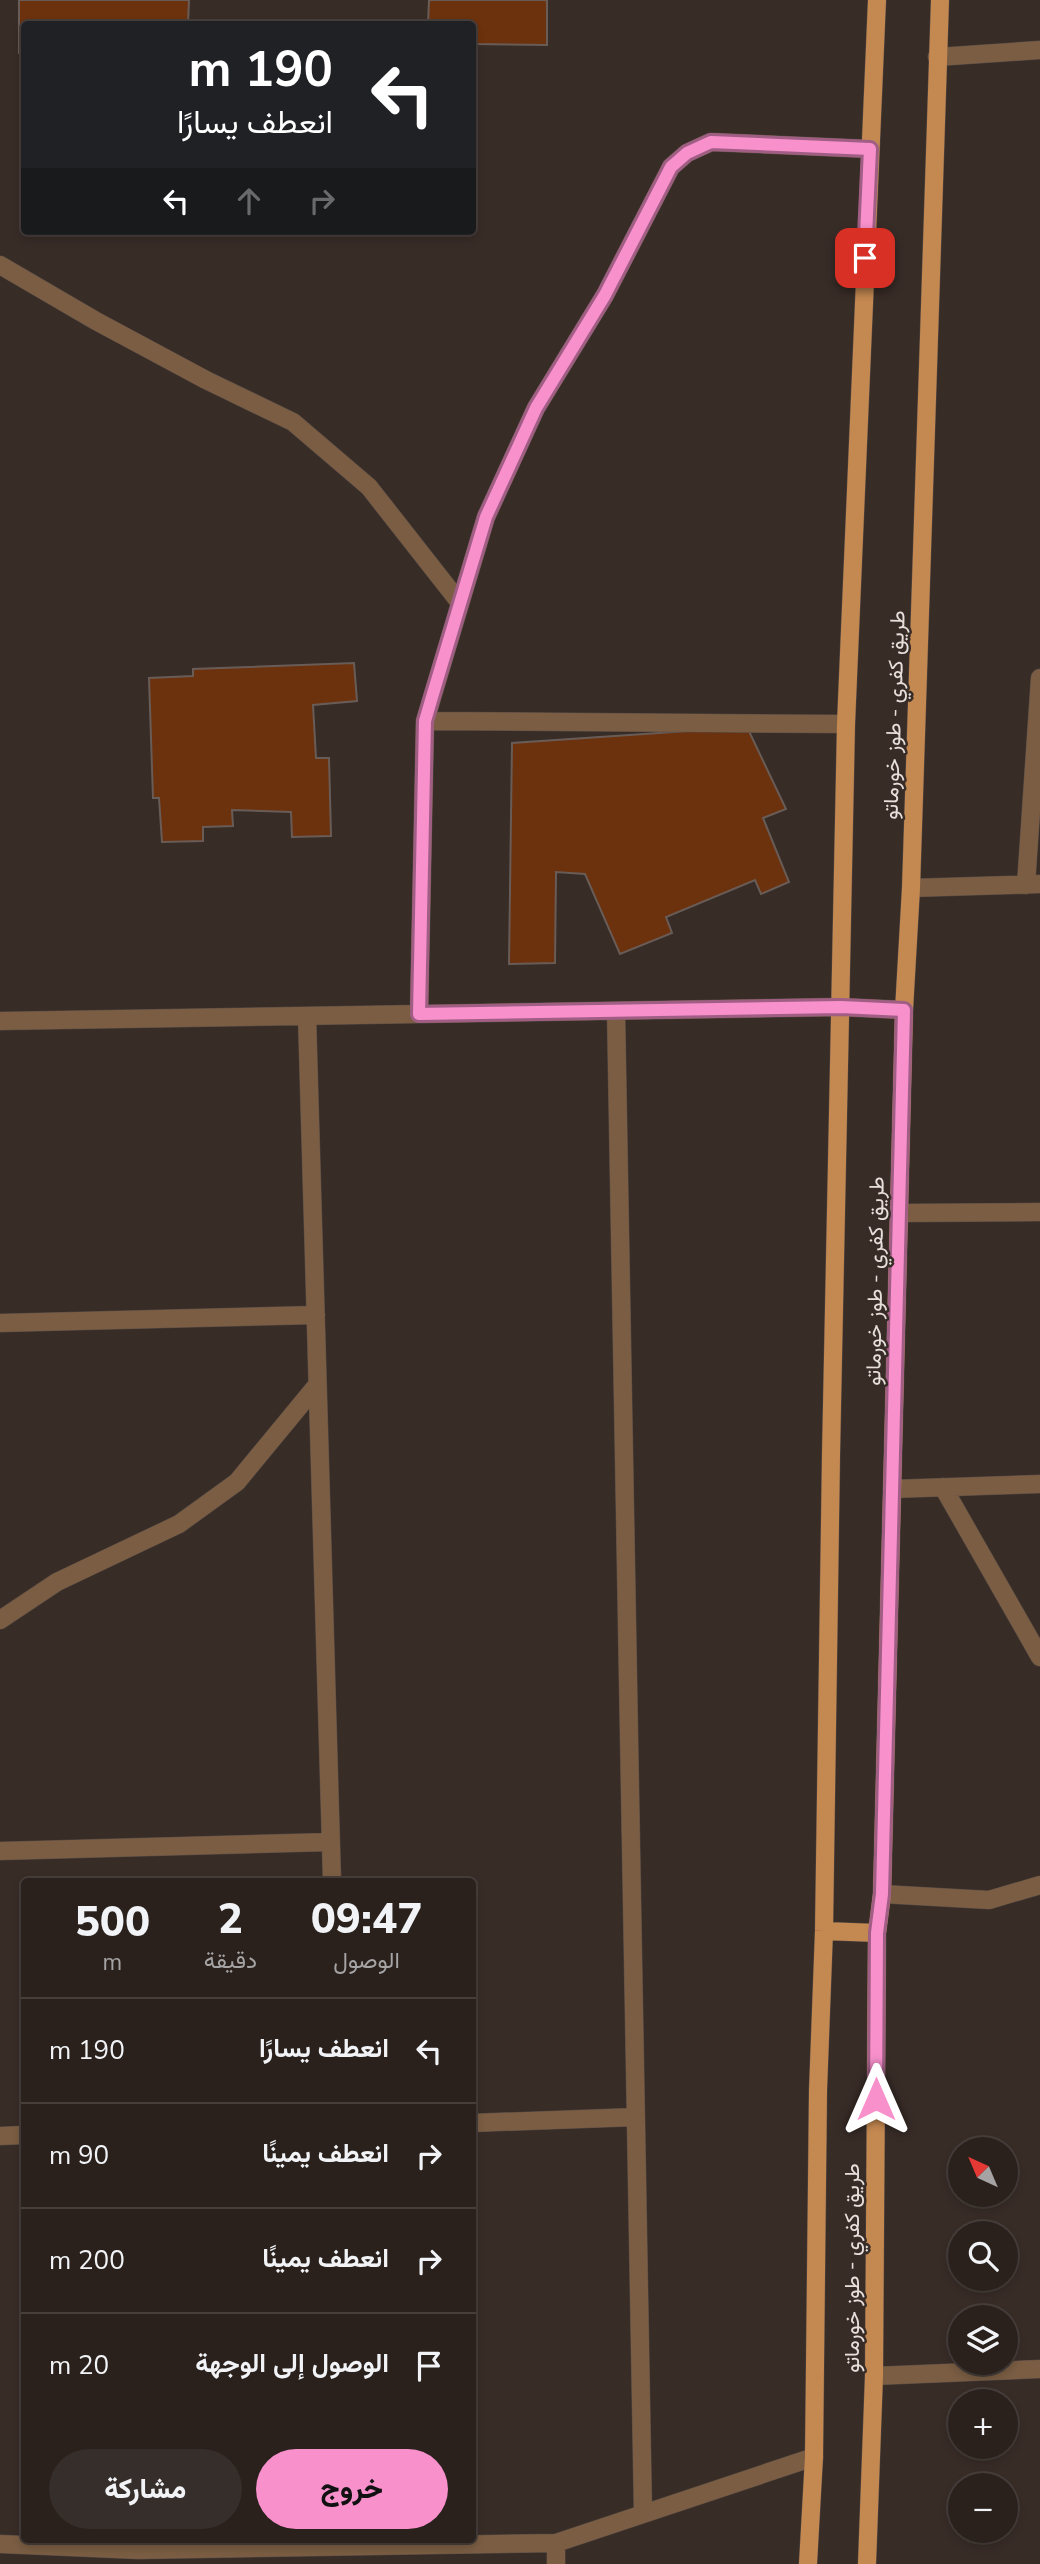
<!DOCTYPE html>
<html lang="ar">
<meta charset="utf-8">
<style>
body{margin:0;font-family:"Nunito Sans",Vazirmatn,sans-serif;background:#362e2a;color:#f1f3f6;direction:rtl;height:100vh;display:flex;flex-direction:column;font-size:26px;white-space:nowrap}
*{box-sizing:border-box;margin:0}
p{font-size:23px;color:#a5a3a4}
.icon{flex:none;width:38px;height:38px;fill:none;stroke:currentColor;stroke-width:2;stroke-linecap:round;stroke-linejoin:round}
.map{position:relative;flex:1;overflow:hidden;direction:ltr}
.sheet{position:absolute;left:21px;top:1878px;width:455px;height:665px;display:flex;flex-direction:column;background:#2a211d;border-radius:7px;box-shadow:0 4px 10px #0003,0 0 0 2px #463e3b;direction:rtl}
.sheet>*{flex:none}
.banner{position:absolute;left:21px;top:21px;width:455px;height:214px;border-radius:7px;box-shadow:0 4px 10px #0003,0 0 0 2px #463e3b;direction:rtl;background:#202124;color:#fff;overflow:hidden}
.needle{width:46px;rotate:316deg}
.controls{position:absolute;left:948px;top:2137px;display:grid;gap:14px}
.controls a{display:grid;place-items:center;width:70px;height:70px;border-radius:50%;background:#2a211d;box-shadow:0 4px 10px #0003,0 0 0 2px #463e3b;font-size:35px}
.pin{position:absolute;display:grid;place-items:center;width:60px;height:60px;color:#fff;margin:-30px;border-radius:14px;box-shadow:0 4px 10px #0006}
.me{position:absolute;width:77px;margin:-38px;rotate:0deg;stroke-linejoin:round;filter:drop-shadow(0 0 5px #0008)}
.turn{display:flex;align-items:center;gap:24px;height:147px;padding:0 28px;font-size:32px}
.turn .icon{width:91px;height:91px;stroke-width:2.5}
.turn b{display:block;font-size:49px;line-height:60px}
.lanes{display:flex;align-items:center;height:66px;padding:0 28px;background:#0003;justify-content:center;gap:35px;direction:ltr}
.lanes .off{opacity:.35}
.eta{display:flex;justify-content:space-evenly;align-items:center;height:119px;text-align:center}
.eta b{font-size:42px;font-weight:800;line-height:49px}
.action{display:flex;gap:14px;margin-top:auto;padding:14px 28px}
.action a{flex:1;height:80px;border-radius:42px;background:#f890cc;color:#111;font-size:28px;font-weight:800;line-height:80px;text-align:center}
.action a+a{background:#362e2a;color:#f1f3f6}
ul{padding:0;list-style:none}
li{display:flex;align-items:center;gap:21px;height:105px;padding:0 28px;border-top:2px solid #463e3b}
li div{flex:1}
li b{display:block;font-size:26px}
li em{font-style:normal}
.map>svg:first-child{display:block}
</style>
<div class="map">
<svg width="1040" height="2564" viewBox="0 0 1040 2564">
<rect width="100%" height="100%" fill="#382c27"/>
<path fill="#6c310d" stroke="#695c56" stroke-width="2" d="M19,0h170l-1,24h-164v29h-5z
M429,0h118v45l-75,-1v-20h-44z
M354,663l3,38 -44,4 3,53h13l2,78 -39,1 -1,-25 -59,-2 1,16 -30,1v14l-41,1 -3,-44h-6l-4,-120 44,-2v-7z
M747,727l39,82 -23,9 26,64 -28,12 -6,-14 -89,37 6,16 -52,21 -35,-80 -29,-2 -1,91 -46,1 3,-221z"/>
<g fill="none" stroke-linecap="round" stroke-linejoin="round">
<g stroke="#544944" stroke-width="19">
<path id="minor" d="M937,57l103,-7
M0,265l96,56 110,59 87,42 76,65 91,116
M425,721l421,3
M1026,885l14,-207
M911,888l129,-4
M616,1011l27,1503
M419,1014l6,-293 61,-204 50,-109 69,-113 66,-128 16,-14 24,-11 159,7
M307,1016l25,865
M0,1021l841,-14 63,3
M899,1213l141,-1
M0,1323l316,-8
M943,1487l97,170
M892,1489l148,-5
M0,1620l57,-38 122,-58 58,-42 80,-97
M0,1851l331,-9
M882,1894l107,6 51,-15
M472,2123l164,-6
M0,2136l24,-1
M874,2376l166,-7
M556,2543v21
M0,2544l138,6 418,-7 258,-86"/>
</g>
<g stroke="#544944" stroke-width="19">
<path id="major" d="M824,1931l53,2
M808,2564l6,-107 4,-366 6,-160 7,-476 15,-731 31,-724
M867,2564l7,-188 3,-443 5,-39 22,-884 7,-122 29,-888"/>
</g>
<use href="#minor" stroke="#7a5d43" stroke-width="18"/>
<use href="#major" stroke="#c48851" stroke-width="18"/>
</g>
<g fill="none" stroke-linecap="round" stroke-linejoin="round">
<g stroke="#a15e85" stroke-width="18">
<path id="route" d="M865,258l5,-109 -159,-7 -24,11 -16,14 -66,128 -69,113 -50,109 -54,180 -7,24 -6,293 422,-7 63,3 -22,884 -5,39 -1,166"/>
</g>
<use href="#route" stroke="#f890cc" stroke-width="12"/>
</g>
<g text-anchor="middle" stroke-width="5" stroke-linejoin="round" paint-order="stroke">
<g font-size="21" fill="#e7dfdb" stroke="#382c27">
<text transform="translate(894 715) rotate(-88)" y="7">طريق كفري - طوز خورماتو</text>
<text transform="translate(875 1281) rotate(-89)" y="7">طريق كفري - طوز خورماتو</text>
<text transform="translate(852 2268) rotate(-90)" y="7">طريق كفري - طوز خورماتو</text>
</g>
</g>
</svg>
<div class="controls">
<a><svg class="needle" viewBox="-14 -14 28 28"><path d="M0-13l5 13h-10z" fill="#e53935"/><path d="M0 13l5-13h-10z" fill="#a5a3a4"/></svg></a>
<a><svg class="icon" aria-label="search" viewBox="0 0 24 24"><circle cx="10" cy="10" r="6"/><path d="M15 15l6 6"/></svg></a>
<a><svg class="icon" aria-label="layers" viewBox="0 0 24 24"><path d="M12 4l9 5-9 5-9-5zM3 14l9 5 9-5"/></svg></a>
<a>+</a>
<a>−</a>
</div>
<div class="pin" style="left:865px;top:258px;background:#d93025"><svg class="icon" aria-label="arrive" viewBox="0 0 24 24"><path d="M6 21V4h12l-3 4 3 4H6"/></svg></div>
<svg class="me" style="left:876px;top:2099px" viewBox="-20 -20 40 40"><path d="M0-17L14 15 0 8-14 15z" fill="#f890cc" stroke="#fff" stroke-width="4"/></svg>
<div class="banner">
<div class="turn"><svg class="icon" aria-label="left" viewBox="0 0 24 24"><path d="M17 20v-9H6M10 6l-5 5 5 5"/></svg><div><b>190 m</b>انعطف يسارًا</div></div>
<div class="lanes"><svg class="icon" aria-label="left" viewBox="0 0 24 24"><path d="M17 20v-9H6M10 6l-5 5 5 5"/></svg><svg class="icon off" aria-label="ahead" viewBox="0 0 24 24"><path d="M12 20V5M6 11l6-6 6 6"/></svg><svg class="icon off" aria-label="right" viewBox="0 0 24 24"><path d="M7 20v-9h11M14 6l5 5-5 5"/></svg></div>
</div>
<section class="sheet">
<div class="eta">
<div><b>09:47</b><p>الوصول</p></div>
<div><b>2</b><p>دقيقة</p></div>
<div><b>500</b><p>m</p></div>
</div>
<ul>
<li><svg class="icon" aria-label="left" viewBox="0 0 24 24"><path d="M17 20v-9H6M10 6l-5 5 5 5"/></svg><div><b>انعطف يسارًا</b></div><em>190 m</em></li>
<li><svg class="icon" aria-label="right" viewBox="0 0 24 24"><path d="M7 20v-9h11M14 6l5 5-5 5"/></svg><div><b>انعطف يمينًا</b></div><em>90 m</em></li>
<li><svg class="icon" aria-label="right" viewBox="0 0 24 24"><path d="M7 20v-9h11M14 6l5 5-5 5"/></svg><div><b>انعطف يمينًا</b></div><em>200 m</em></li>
<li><svg class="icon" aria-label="arrive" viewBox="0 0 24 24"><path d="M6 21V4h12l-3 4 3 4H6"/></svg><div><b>الوصول إلى الوجهة</b></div><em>20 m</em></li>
</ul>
<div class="action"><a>خروج</a><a>مشاركة</a></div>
</section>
</div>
